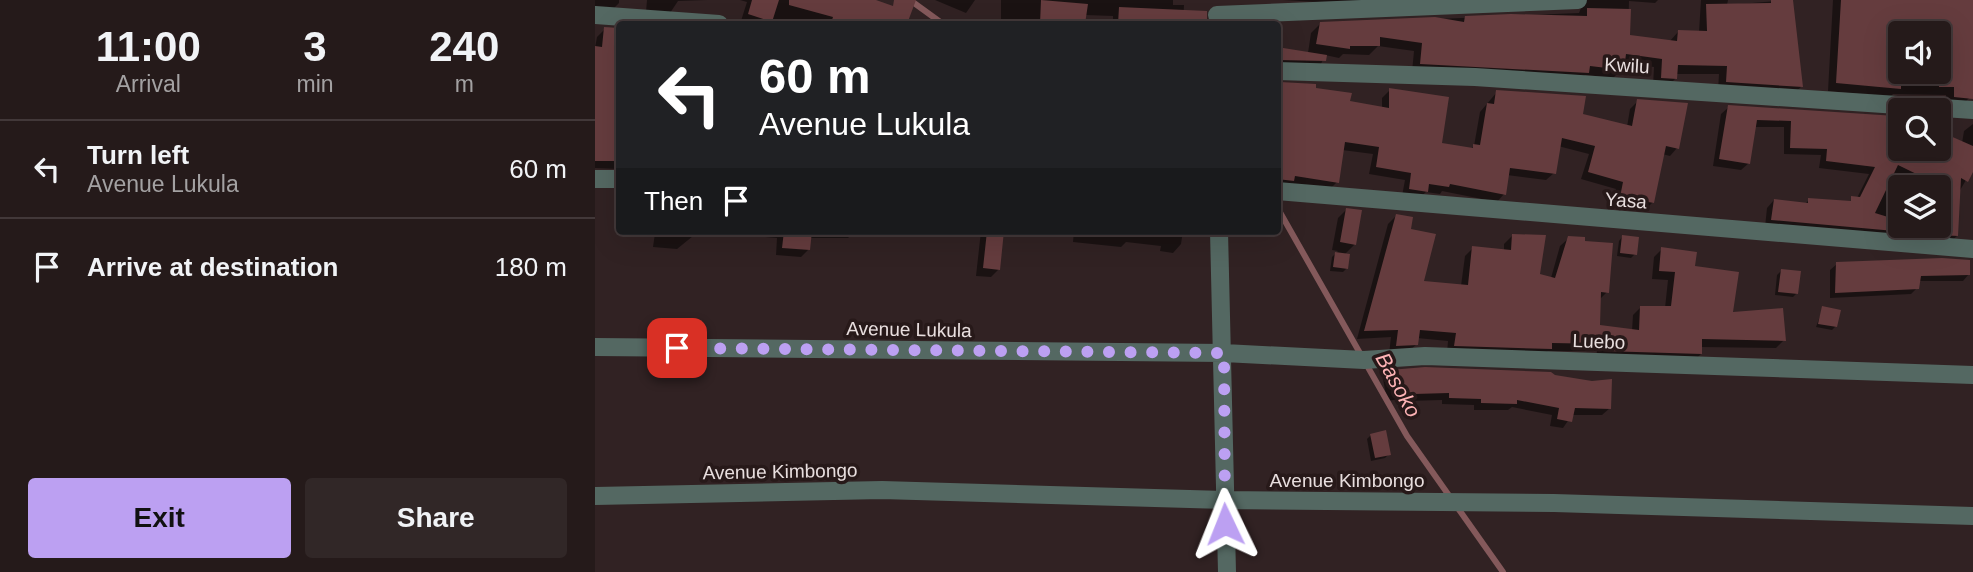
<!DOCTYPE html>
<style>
body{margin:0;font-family:Arial,sans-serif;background:#312727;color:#f1f3f6;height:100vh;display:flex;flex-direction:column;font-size:26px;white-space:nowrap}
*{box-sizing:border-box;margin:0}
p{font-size:23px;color:#a3a1a2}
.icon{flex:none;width:38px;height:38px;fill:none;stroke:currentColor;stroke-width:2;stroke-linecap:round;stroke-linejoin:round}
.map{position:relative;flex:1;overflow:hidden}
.sheet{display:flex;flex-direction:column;background:#251a1a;width:595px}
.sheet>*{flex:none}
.top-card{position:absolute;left:21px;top:21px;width:665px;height:214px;border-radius:7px;box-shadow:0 7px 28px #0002,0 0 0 2px #423839;background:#202124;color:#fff;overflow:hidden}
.buttons{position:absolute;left:1293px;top:21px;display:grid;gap:14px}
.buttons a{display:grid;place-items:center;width:63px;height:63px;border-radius:7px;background:#251a1a;box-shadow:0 7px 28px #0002,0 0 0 2px #423839;font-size:35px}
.pin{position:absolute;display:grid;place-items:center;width:60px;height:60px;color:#fff;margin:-30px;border-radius:14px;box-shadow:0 4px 10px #0006}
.me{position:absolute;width:77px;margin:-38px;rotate:358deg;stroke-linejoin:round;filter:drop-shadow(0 0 5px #0008)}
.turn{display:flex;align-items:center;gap:24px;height:147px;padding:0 28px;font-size:32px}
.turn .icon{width:91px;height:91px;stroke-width:2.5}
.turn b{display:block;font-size:49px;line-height:60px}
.then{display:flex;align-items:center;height:66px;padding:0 28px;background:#0003;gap:14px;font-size:26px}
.eta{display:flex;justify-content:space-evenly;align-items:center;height:119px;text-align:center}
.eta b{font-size:42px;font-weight:600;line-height:49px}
.cta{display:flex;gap:14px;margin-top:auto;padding:14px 28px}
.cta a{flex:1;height:80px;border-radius:7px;background:#bca0f2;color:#111;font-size:28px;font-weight:600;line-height:80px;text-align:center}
.cta a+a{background:#312727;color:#f1f3f6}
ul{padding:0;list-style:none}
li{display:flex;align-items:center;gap:21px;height:98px;padding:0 28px;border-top:2px solid #423839}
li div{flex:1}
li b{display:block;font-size:26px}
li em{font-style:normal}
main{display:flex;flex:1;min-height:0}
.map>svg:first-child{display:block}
</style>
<main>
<section class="sheet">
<div class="eta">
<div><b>11:00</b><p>Arrival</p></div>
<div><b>3</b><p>min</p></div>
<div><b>240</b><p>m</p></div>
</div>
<ul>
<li><svg class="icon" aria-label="left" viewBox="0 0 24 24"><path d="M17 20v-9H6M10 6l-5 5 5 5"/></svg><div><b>Turn left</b><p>Avenue Lukula</p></div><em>60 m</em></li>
<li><svg class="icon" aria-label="arrive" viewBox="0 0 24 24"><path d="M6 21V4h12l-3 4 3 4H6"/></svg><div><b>Arrive at destination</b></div><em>180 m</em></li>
</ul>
<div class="cta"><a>Exit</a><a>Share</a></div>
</section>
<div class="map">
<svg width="1378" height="572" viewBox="0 0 1378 572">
<rect width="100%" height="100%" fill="#312223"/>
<path fill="#0007" fill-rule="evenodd" d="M0,0h24v3l-10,10h-14z
M52,0h60l-29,1 -8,12 -24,-1z
M145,0h113l55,18 -2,6h-166l7,-22z
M340,0h40l-9,13z
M406,0h172v5h11l-1,19h-70v-8l-28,-1 -1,9h-83z
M688,0h158l-124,2z
M981,0h82l-3,3 -26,-2 -1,36 41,5 9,-10h21l2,-32h27l-1,5 64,-5 10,87 -9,8 -74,-4 1,-17h-43v4l-9,9 -14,-1 1,-19 -31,-4 -1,6 -9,9 -28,-3 -6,6 -167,-9 2,-21 -36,-5 -9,9 -26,-1 -4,4 -14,-3 -4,9 -44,-1v-37l4,23 27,4 3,-20 9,-9 259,-11 2,-5z
M1238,0h140l-4,98 -9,9 -14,-1v-11l-53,-1 -3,3 -62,-6zM1306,33h38v39h-38z
M10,29l14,2v138l-24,-1v-120l2,-11z
M686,84l33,5 34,14 34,5v-10l8,-8 50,54 31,5 3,-3 6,-34 17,-20 130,35 3,-18 8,-8 39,47 -7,8 -8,-2 -9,48 -8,8 -32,-6 3,-15 -35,-10 8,-25 -31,-8 -4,27 -8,7 -39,-5 -3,19 -7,8 -55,-11 -2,3 -14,-2 -8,7 -16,-3 3,-16 -36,-6 4,-20 -31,-4 -5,32 -8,8 -52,-3v-99z
M1134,107l166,11 6,31h38v-5l10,-7 13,6 2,-12 9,-7v44l-14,24 -2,44 -8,7 -184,-16 2,-19 7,-8 31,4 4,-4 38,3 10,-5 12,-24 -50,-6 2,-13 -37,-1v-27h-30l-5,36 -8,7 -28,-4 8,-52zM1306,187h38v39h-38z
M751,210l9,34 -11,11 3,13 -4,4 -13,-1 2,-14 6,-6 -6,-1 6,-32z
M801,216l13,15 13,52 39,3 4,-30 8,-8 31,3v-7l8,-8 26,39 13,3 9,-32 9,-8 38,54 -8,8v26l33,5 1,-16 8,-8 24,1 3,-28 -16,-1 2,-22 8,-8 31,18 38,47 53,26 -8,8 -76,-1 1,7 -8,8 -97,-4 1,-7h-49l-6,5 -95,-3 1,-12 -31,-3v6l-9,8 -19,2 2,-17 -34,2 31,-115z
M48,231h212l-7,7h-39l-1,12 -7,7 -25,-2 1,-17 -79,-6 -21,17 -24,-2 2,-14z
M298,231h18l-3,4z
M386,231h22l-4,38 -8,8 -15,-1z
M479,231h109l-2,13 -8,9 -13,-2 1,-5 -35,-4 -5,5 -48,-5z
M1027,237l13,17 -4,4 -14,-2 2,-15z
M1242,264l132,10 -6,7h-45l-1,7 -6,6 -81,4v-28z
M1186,271l16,22 -4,4 -18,-2 2,-20z
M1228,308l13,18 -4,4 -16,-3z
M795,371l220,37 -8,7h-30l-9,13 -13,-2 2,-11 -40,-8 -4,3h-34v-5l-32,-1v-4l-34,1v-3l-21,3 -4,-22z
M776,435l18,19 -4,4 -14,3 -4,-22z"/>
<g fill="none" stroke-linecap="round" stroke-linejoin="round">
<path stroke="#84595b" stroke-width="6" d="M315,0l33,24
M682,207l130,229 96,136"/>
</g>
<path fill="#653c3e" d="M157,0h27l-7,22 -24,-8z
M194,0h87l17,6 1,-6h22l-9,24h-60l-15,-4 1,-3 -44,-12z
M446,0l47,4 -3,20h-45z
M1176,0h22l10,87 -77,-5 1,-16 -49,-1 -1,14 -16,-1 1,-19 -36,-5 -2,16 -34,-4 -1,7 -169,-9 2,-21 -42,-6v9h-30v3l-34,-5 4,-22 115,-5 29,5 1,-6 46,-2 76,2v-8l44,1 -1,26 47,6 1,-11 29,1 -1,-27 65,-1z
M1246,0h132v99l-19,-2v-10h-15v-54h-38v56l-65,-6z
M524,7l88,4v13h-89z
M9,27l15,1v87l-3,46h-21v-115l7,1z
M682,47l50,8 -1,6 -49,-1z
M685,82l36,2v4l36,5 -2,8 39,7v-20l60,9 -7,46 31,5v-4l7,1 7,-42 7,1 2,-14 90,6 -3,18 49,12 5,-27 51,4 -9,46 -13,-3 -12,57 -34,-6 3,-15 -35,-10 7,-26 -33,-8 -6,36 -46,-6 -4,27 -56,-11 -1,3 -20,-3 -1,8 -19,-3 2,-16 -35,-6 3,-20 -34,-5 -6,41 -44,-7 -1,5 -17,-2 5,-44 -5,-1z
M1133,105l168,11 5,3v30h41l6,-14 25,11v26l-5,10 -7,-4 -3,58 -19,-1v-50l-41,-20 -23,48 26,8v5l28,4 -1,4 -157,-14 3,-21 34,4v-5l43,3v-5l9,1 15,-30 -49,-6 1,-12 -37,-1 1,-27 -34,-1 -7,44 -31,-5z
M751,208l16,2 -6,35 -16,-3z
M801,214l17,3 -2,12 25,5 -12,47 44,4 4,-39 39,4 1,-16 34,1 -6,39 15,4 13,-42 17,1v4l28,2 -4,50 -8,-1 -1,33 39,5 1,-24h31l4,-34 -16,-1 2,-24 36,5 -2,14 44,6 -6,40 50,-4 3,33 -84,-2v15l-99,-3 1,-7 -52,-1v6l-98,-3 2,-13 -36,-3 -2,15 -22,1 2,-16 -34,1z
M189,231h28l-2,19 -28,-2z
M392,231h17l-4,39 -17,-2z
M1027,235l17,2 -2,18 -17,-2z
M740,252l15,2 -2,15 -15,-2z
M1347,258l28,2v15l-49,1 -2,13 -84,4 1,-31z
M1186,269l20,2 -3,23 -20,-2z
M1227,306l19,4 -4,17 -19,-3z
M830,367l126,5 4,3 37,6 20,-2 -1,30 -36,-1 -3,14 -15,-3 2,-11 -42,-8v4l-36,-1v-4l-32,-1v-5l-35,1v-2l-20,3 -4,-25z
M791,430l5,25 -16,3 -5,-24z"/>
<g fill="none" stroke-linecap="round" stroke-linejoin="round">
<path stroke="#546862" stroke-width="18" d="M0,15l124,9
M622,15l361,-15
M682,71l198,6 498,33
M0,179h24
M682,191l696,58
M624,231l8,341
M0,347l629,6 140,7 61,-4 548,19
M0,496l287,-6 342,10 330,3 419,13"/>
</g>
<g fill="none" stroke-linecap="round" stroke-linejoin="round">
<path stroke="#bca0f2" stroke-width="12" stroke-dasharray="0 21.6" d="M82,348l547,5 1,171"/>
</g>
<g text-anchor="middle" stroke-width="7" stroke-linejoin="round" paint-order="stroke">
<g font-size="19" fill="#e8dede" stroke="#271919">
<text transform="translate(1032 65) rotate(3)" y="7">Kwilu</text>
<text transform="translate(1031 200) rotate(4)" y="7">Yasa</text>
<text transform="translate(314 329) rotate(1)" y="7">Avenue Lukula</text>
<text transform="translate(1004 341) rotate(2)" y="7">Luebo</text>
<text transform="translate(185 471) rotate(-1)" y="7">Avenue Kimbongo</text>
<text x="752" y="487">Avenue Kimbongo</text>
</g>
<g font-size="21" font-style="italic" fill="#fdb3b5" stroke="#271919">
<text transform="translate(803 385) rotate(61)" y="7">Basoko</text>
</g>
</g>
</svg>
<div class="buttons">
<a><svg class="icon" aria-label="sound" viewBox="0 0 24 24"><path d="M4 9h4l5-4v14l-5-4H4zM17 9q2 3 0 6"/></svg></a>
<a><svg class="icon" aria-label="search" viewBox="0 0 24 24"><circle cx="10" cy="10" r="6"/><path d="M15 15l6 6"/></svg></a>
<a><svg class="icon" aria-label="layers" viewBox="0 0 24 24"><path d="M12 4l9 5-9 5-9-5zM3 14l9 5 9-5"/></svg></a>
</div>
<div class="pin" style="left:82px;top:348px;background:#d93025"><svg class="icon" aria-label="arrive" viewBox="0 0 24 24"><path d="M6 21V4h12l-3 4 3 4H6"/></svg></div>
<svg class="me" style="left:630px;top:524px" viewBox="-20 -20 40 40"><path d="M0-17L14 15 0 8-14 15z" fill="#bca0f2" stroke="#fff" stroke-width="4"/></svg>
<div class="top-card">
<div class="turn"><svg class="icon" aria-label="left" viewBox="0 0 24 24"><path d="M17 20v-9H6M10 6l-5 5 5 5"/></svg><div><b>60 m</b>Avenue Lukula</div></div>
<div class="then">Then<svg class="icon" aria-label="arrive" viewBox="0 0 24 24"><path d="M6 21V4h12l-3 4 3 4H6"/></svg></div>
</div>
</div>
</main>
